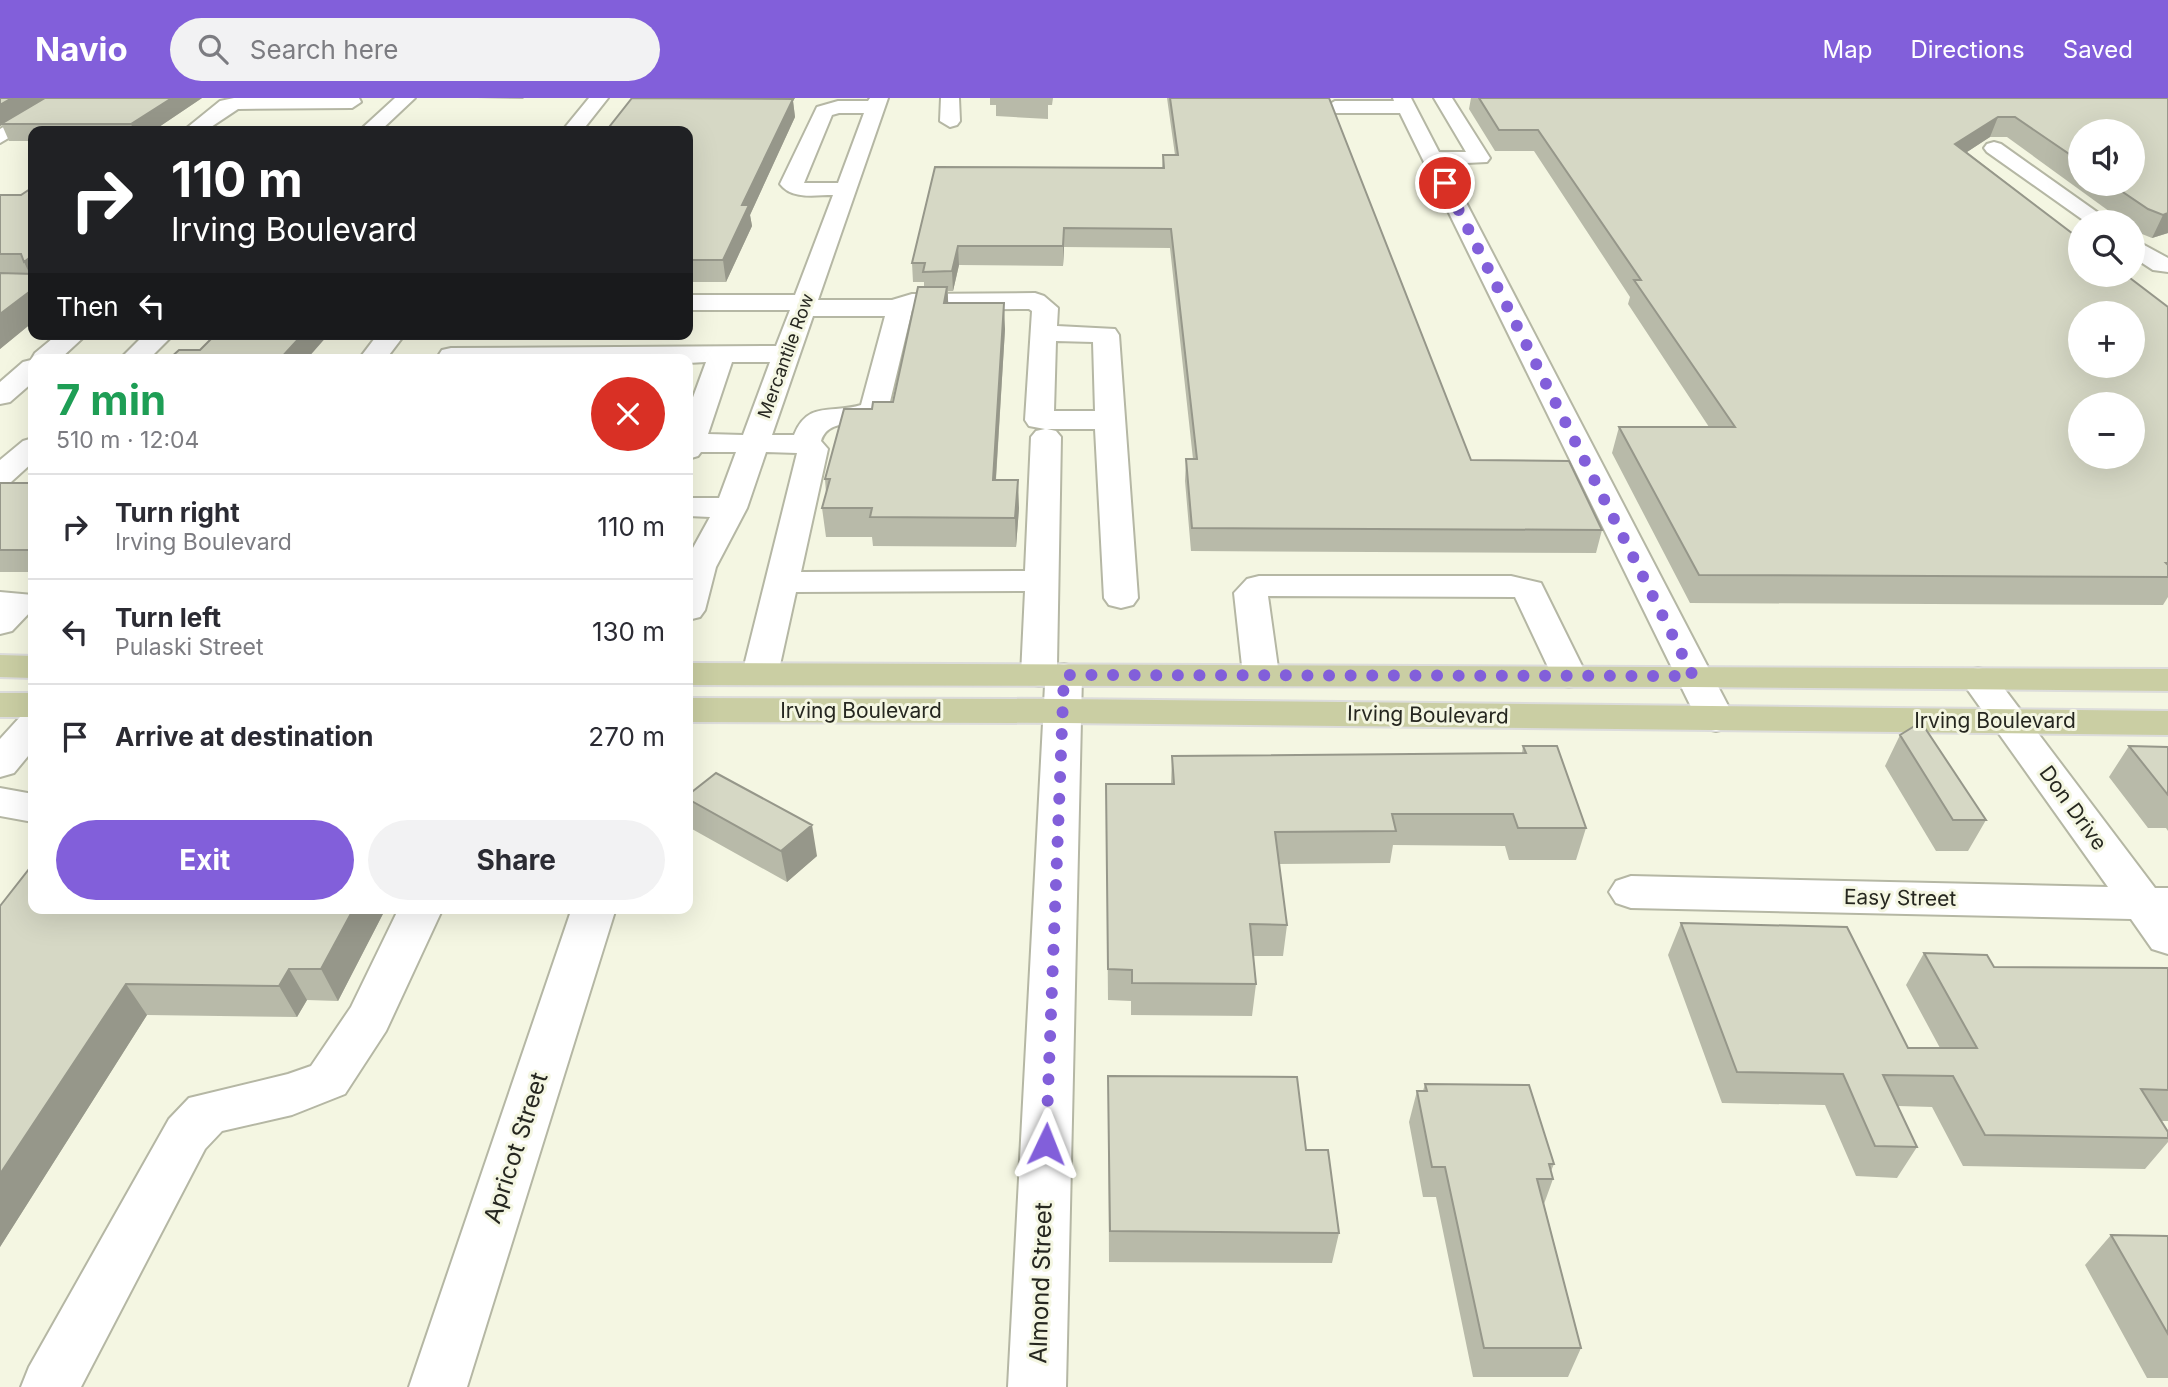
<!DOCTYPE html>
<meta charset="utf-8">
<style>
body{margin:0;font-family:Inter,sans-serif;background:#f2f2f3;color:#2b2b33;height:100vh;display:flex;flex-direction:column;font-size:26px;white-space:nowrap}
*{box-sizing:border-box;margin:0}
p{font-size:23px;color:#7c7c81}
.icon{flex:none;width:38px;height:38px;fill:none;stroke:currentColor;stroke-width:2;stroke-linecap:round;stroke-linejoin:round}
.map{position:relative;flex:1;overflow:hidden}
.sheet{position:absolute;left:28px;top:256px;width:665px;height:560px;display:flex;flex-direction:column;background:#fff;border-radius:14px;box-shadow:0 7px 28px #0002}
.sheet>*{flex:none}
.banner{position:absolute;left:28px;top:28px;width:665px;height:214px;border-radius:14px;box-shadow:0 7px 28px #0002;background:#202124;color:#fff;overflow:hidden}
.buttons{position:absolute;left:2068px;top:21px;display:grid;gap:14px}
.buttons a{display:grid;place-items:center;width:77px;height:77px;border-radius:50%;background:#fff;box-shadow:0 7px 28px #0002;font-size:35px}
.pin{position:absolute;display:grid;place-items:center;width:60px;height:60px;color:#fff;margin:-30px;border:4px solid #fff;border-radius:50%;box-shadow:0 2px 7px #0007}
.me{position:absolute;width:77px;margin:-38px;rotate:2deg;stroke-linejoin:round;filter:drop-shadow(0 0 5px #0008)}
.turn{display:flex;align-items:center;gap:24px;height:147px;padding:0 28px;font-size:32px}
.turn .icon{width:91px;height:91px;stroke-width:2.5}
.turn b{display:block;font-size:49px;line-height:60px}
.then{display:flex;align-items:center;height:66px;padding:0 28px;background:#0003;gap:14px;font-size:26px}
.round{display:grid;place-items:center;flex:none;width:74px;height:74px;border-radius:37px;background:#f2f2f3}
.overview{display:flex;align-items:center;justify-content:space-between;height:119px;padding:0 28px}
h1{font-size:42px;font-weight:700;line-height:52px;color:#1e9e55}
.action{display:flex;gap:14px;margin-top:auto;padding:14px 28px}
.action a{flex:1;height:80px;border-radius:42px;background:#825fda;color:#fff;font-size:28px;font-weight:700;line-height:80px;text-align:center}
.action a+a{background:#f2f2f3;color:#2b2b33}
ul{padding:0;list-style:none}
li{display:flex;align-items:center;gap:21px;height:105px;padding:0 28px;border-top:2px solid #e1e1e2}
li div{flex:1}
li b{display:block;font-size:26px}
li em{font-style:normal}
header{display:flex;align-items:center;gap:42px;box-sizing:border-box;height:98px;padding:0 35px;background:#825fda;color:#fff}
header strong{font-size:33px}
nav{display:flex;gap:38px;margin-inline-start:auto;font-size:24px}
.search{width:490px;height:63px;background:#f2f2f3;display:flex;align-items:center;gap:18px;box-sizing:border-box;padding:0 24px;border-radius:38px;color:#7c7c81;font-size:26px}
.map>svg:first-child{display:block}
</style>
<header>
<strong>Navio</strong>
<div class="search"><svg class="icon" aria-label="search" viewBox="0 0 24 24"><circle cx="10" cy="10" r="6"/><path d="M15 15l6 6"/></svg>Search here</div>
<nav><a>Map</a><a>Directions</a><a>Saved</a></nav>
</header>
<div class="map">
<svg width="2168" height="1289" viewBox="0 0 2168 1289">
<rect width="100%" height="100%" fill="#f4f6e2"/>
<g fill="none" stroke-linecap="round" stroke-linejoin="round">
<g stroke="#b5b7a4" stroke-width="4">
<path id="minor" d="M53,0h23l-76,45v-14z
M234,0h125l2,4 -9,6 -114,1 -33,22h-22l37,-30z
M395,0h20l-35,33h-21z
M589,0h19l-26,33h-20z
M870,0h18l-70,202h74l20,-6 123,-1 9,3 14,12 -1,18 58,3 4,6 19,263 -5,7 -12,3 -12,-3 -5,-7 -9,-169h-48l9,2 5,6 -4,228 7,-1 13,3 5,8 -16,712h-58l37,-702 -6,1 -13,-3 -5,-8 4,-84 -229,1 -18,82 -5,8 -13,3 -13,-3 -5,-8 55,-221 -31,-1 -19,56 -31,59 -11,43 -5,7 -12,3v-63l22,-40 -22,-1v-18h31l17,-46h-35l-3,4 -10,3v-48l18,-49 -18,1v-4h-248l-2,-3 4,-6 9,-2 325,-2 14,-36h-102v-15h107l38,-100c-18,0 -41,5 -53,-11l37,-77 21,-6h30zM839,15h25l-26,70h-34l28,-68zM1029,211l3,2 -7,109 4,6 16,3 -9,2 -5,6 -6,134 -224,1 27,-123 -7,-8c10,-30 50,-6 67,-31l24,-100zM813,218h72l-24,89c-28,9 -53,-5 -67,30h-22zM1056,243l37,1 2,69h-41zM732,264h38l-27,73 -35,-1z
M941,0h18l1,23 -3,4 -7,2 -10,-6z
M1393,0h18l28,54h27l-32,-54h18l38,60 -3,4 -41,2 289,555 -6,9 -13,3 -13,-3 -6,-9 -297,-606h-65l-10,-6 10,-6h59z
M1994,44l7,2 110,78h-25l-99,-70 -3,-4 3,-4z
M2133,141l35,19v14l-15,-2 -20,-13z
M58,236h29l-27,25h-27v23l-23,20 -10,2v-22l23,-20 8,-2 4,-7z
M145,236h29l-25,25h-29z
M378,236h27l-19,25h-27z
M33,340v24l-22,20 -11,3v-25l23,-19z
M1259,478h252l30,7 46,93 -5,8 -13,3 -13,-3 -41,-87 -247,-1 11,79 -5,8 -13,3 -13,-3 -5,-8 -9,-82 13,-14z
M0,494l33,3v14l-21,22 -12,3z
M1978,570l13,3 164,217h13v66l-16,-5 -21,-30 -500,-11 -15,-5 -7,-11 7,-11 15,-5 477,11 -148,-208 5,-8z
M33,616v36l-19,23 -14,4v-38l20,-22z
M0,690l33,6v28l-33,-6z
M399,810h44l-57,123 -41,63 -53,21 -70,16 -17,18 -124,238h-60l8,-20 140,-248 20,-21 99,-24 23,-8 40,-59z
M572,810h44l-149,479h-58z"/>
</g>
<g stroke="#dcdcdb" stroke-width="4">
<path id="major" d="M0,557l33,1v22l-33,-1z
M688,565l1480,6v22l-475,-4 -1005,-2z
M0,595h33v24h-33z
M688,600l376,1 1104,12v24l-1104,-12 -376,-1z"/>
</g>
<use href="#minor" fill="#fff" fill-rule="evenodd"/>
<use href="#major" fill="#cacea3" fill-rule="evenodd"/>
</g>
<path fill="#b8baa9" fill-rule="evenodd" d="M0,0h202l-49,33h-120v10h-24l-7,-16 -2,1z
M477,0h47l-1,1z
M990,0h63l-1,7h-4v14l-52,-3v-11h-6z
M1167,0h162l142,362 131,70 -6,23 -405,-2 -6,-70 1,-22h7l-23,-211 -106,-1 -1,19 -104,-1 -6,26h-5v12l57,26 -9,151 23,28 -3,39 -143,-1 -1,-9h-46l-4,-29 4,-15 -1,-14 47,-70 21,-7 31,-115v-5h-11l-1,-19 250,-95 1,-13h12z
M1471,0h697v135l-16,5 -15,-6 -4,-3v-7h-9l-117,-85h-17l-23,15 201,155v290l-5,8 -473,-2 -78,-150 7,-26h90l-81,-123 2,-7 -96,-146h-39l-26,-42zM2081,33l52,53h-52z
M793,3l2,16 -45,98 2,11 -26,56h-38v-151z
M33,89v135l-33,27v-154h21z
M0,385h33v89h-33z
M1900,637l86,85 -18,31h-32l-51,-85z
M1523,648l63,82 -10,32h-67l-4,-14 -112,-1 -3,18 -111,1 8,61 -4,31h-30l3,28 -4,32 -121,-1v-14l-23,-1 -2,-216h65l1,-28 350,-3z
M2129,648l39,1v84l-2,-3h-18l-39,-51z
M688,697l129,61 -30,26 -95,-53 -4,-17z
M0,808l386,2 -48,93 -31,-1 -10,17 -150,-2 -147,232z
M1681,825l227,125h32l-34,-63 18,-32 70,14 174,1v153h-7l7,11v10l-23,27 -182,-3 -31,-59 -34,-1 19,41 -20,31 -41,-2 -31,-71 -103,-2 -54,-148z
M1108,978l231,157 -7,30 -223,-1z
M1425,986l129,80 -3,7 2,8 -9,25 37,144 -13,29h-95l-37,-180h-13l-14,-75 8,-31h6z
M2111,1137l57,1v142h-21l-62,-113z"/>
<path fill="#96978a" d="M12,0h36l-47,26 1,1 -2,1v-21z
M172,0h30l-49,33h-19l-3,-7z
M782,0h13l-2,3 2,16 -45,98 2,11 -26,56 -3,-22z
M1998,19l-8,20 -43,28 8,-21z
M2168,115v20l-16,5 11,-23z
M1064,130v19l-1,19v-20z
M958,148l1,19 -6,26 -1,-20z
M33,157v26l-9,-19z
M947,189l2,25 -5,-9z
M33,191v33l-33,27v-35z
M1004,205l1,26 -11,179 -1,-28z
M303,236h26l-22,25h-27z
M1018,382l1,28 -3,39 -1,-29z
M812,727l5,31 -30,26 -6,-31z
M354,810h32l-48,93 -17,-32z
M289,871l18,31 -10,17 -18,-31z
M126,886l21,31 -147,232v-73z"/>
<path fill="#d6d8c5" stroke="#96978a" stroke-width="2" fill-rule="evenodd" d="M0,0h12l-12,7z
M45,0h127l-41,26h-130z
M632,0l161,1 -51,106h7l-26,55h-35v-129h-82z
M1170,0h159l142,362 98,1 33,69 -410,-2 -6,-69h11l-26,-230 -107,-1 -1,18h-105l-6,25 -29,1 2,-9h-13l23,-96 229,1 -1,-13h15z
M1479,0h689v115l-5,2 -15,-6 -37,-25h22v-53h-52v31l-66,-45h-17l-43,27 126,96v35h45l42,32v256h-2l2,2v12l-469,-2 -80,-148h116l-101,-147h7l-103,-150h-39zM2081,215h52v53h-52zM2081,306h52v53h-52z
M33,89v68l-9,7 -3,-8h-21v-59h21z
M0,175l33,1v15l-33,25z
M918,189h29l-3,16h60l-11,177h25l-3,38 -145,-1 2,-9h-50l8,-29h-5l19,-70h28l1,-7h20z
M216,236h87l-23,25h-111l10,-9h21z
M490,257l176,1 -1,3h-177z
M0,385h33v67h-33z
M1921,624l65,98h-33l-53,-85z
M1523,648h34l29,82h-68l-5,-14h-121l4,17 -121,1 12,93 -37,-1 6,60 -124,-1v-13l-24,-1 -2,-185h68l-2,-28 354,-3z
M2129,648l39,1v48z
M716,675l96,52 -31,26 -93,-52v-4z
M33,766v44h321l-33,61h-32l-10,17 -153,-2 -126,190v-268z
M1681,825l166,4 61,121h69l-53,-95 63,2 7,12 174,1v122l-27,-1 27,43v6l-183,-3 -32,-59 -70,-1 34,72 -42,-1 -32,-72 -106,-2z
M1108,978l189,1 9,73h22l11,83 -229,-2z
M1425,986l104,1 25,79h-5l4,15h-16l44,169h-97l-39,-181h-13l-15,-76h10z
M2111,1137l57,1v98z"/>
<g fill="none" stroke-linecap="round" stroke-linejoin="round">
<path stroke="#825fda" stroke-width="12" stroke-dasharray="0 21.6" d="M1046,1046l18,-469 629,1 -248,-493"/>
</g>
<g text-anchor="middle" stroke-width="6" stroke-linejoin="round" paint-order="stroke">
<g font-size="18" fill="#262720" stroke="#f4f6e2">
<text transform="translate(786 258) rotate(-70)" y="6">Mercantile Row</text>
</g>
<g font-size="21" fill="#262720" stroke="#f4f6e2">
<text x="861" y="620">Irving Boulevard</text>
<text transform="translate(1428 617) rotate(1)" y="7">Irving Boulevard</text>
<text x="1995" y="630">Irving Boulevard</text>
<text transform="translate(2073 710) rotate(54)" y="7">Don Drive</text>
<text transform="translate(1900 800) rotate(1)" y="7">Easy Street</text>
</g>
<g font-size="24" fill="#262720" stroke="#f4f6e2">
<text transform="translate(516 1050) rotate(-72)" y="8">Apricot Street</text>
<text transform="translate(1041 1185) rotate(-88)" y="8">Almond Street</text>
</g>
</g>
</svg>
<div class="buttons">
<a><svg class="icon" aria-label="sound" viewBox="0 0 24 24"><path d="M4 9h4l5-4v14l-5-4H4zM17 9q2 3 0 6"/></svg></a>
<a><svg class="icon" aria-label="search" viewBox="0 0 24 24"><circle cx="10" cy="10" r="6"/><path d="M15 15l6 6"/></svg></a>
<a>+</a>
<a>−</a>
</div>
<div class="pin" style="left:1445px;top:85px;background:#d93025"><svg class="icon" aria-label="arrive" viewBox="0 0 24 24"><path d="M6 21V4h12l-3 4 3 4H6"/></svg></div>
<svg class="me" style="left:1046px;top:1046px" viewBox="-20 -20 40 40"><path d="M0-17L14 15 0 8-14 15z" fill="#825fda" stroke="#fff" stroke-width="4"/></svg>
<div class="banner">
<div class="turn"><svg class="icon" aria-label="right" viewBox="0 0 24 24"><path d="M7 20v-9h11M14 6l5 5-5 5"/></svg><div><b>110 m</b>Irving Boulevard</div></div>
<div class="then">Then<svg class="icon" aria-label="left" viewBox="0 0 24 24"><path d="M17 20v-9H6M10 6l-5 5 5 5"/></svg></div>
</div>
<section class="sheet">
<div class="overview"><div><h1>7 min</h1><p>510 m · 12:04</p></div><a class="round" style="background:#d93025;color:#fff"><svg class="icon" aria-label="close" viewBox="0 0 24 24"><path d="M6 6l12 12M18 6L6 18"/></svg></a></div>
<ul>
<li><svg class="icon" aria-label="right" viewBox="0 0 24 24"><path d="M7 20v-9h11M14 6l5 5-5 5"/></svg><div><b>Turn right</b><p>Irving Boulevard</p></div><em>110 m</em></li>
<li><svg class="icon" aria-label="left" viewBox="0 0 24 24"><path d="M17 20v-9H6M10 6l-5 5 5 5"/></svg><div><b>Turn left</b><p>Pulaski Street</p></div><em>130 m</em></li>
<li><svg class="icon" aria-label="arrive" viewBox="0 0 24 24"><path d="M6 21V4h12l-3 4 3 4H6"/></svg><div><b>Arrive at destination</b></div><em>270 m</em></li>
</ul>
<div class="action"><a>Exit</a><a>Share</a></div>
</section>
</div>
